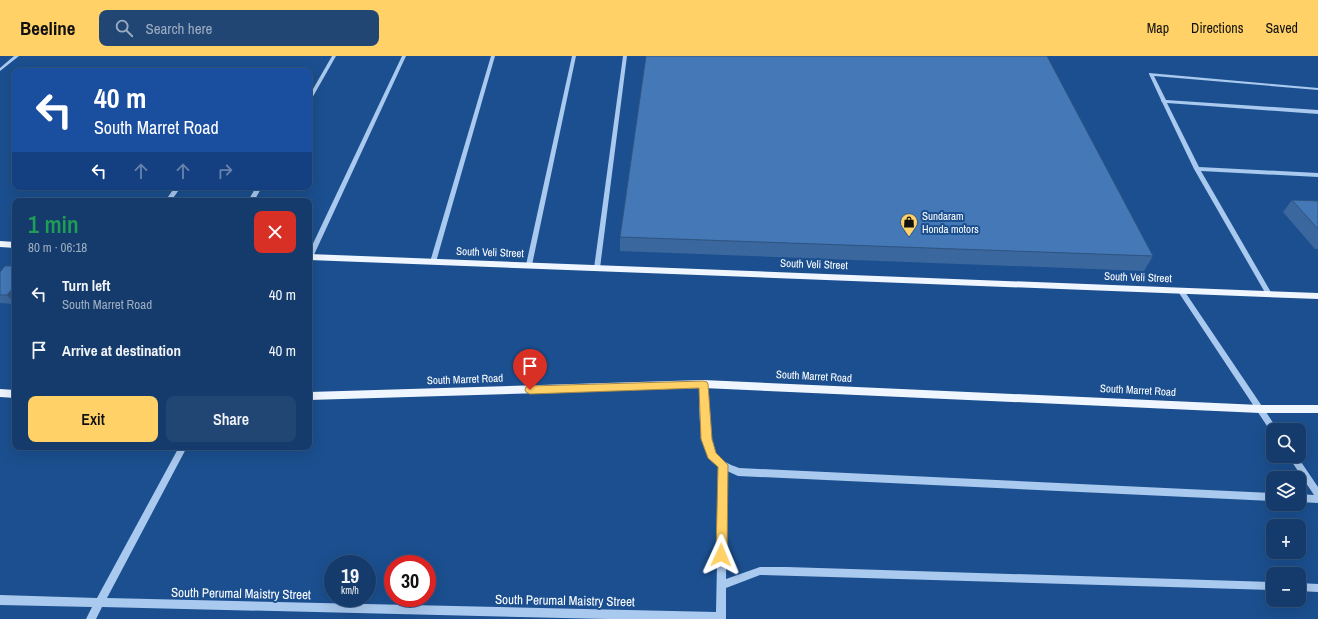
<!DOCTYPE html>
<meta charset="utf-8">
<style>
body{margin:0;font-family:"Archivo Narrow",sans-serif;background:#214673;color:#f1f3f6;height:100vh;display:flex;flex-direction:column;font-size:15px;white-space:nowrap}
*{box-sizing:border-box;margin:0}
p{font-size:13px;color:#9dadc1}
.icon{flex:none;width:22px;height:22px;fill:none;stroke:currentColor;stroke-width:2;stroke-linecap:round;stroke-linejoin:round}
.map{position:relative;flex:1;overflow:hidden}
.sheet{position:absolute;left:12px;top:142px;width:300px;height:252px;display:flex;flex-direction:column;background:#143b6b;border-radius:8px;box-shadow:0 4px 16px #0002,0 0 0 1px #33557e}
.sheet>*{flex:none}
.banner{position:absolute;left:12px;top:12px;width:300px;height:122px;border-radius:8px;box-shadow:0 4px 16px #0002,0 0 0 1px #33557e;background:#1a4fa0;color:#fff;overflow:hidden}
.tools{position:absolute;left:1266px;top:367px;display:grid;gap:8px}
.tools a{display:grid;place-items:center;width:40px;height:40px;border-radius:8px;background:#143b6b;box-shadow:0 4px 16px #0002,0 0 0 1px #33557e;font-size:20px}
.speed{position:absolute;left:324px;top:499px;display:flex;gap:8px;font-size:20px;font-weight:700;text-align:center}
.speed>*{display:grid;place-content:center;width:52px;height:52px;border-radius:50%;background:#143b6b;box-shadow:0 4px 16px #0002,0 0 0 1px #33557e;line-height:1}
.speed small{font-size:10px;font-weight:400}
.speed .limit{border:6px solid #d22;background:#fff;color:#111}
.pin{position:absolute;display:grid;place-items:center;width:34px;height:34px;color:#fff;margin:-41px -17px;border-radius:50% 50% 50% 0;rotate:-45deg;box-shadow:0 0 4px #0007}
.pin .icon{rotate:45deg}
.me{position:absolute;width:44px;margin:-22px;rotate:1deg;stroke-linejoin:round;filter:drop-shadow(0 0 3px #0008)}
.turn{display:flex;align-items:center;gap:14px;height:84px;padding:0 16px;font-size:18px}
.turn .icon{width:52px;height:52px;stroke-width:2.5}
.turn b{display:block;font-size:28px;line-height:34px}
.lanes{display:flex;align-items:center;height:38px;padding:0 16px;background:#0003;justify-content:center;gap:20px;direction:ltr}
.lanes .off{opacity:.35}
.round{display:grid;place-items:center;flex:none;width:42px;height:42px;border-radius:8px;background:#214673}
.overview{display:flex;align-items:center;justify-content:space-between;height:68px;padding:0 16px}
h1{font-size:24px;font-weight:600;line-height:30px;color:#1e9e55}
.action{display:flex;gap:8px;margin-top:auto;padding:8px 16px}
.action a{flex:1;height:46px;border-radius:8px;background:#ffd166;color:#111;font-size:16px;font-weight:600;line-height:46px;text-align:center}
.action a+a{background:#214673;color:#f1f3f6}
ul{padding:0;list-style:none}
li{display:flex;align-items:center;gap:12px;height:56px;padding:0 16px}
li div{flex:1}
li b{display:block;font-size:15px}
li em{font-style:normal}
header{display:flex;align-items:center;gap:24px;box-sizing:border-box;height:56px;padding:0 20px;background:#ffd166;color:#111}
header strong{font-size:19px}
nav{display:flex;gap:22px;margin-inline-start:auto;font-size:14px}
.search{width:280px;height:36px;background:#214673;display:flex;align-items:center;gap:10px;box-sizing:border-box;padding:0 14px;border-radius:8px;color:#9dadc1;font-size:15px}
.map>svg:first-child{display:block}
</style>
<header>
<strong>Beeline</strong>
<div class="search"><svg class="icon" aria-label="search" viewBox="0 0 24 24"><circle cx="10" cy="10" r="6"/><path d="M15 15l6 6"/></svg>Search here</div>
<nav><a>Map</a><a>Directions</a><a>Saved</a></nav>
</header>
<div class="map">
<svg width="1318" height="563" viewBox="0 0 1318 563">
<rect width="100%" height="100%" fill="#1b4f8f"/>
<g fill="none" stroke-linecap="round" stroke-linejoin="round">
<path fill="#a9c9ee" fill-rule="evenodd" d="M14,0h5l-19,15v-3z
M332,0h4l-25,44 -2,1v-5z
M402,0h4l-93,201 -1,1 -3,1v-7z
M491,0h4l-59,206 -3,2h-2l-1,-2z
M572,0h4l-44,209 -3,2 -3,-2z
M623,0h4l-27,212 -3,2 -3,-2z
M1149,17l169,15v2l-164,-14 12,24 152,10v4l-151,-11 32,64 119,6v4l-117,-6 71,123 -1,2h-4l-73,-127 -32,-67 -1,-1v-1l-12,-26z
M175,131h6l-10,14h-6z
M256,131h6l-8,14h-6z
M1179,233h4l95,141h-5v3l-2,-1 -92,-139 -1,-2z
M703,325l3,1 1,2c0,17 -1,59 10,71 6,7 14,10 22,13l534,25v8l-535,-25 -11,-5 -1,108 34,-12h27l486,15v8l-513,-15 -34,13v31h-119l-505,-12 -6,12h-10l6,-12 -92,-2v-10l97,3 82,-151h8l-80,151 609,14 3,-146c-23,-15 -19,-57 -20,-82l1,-2z
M1288,400h9l21,31v16l-19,-1v-8l15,1z
M1299,527l19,1v8l-19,-1z"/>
<path fill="#f0f6ff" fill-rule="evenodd" d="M0,185l15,1v6l-15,-1z
M309,198l1009,39v6l-1009,-39z
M703,324l557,25h58v8h-58l-557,-25 -394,12v-8z
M0,333l15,1v8l-15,-1z"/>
</g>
<path fill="#3a679d" d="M1292,144l26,1v48h-3l-32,-37z
M620,181l533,19 -9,15 -524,-20z
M15,210v38l-15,-1v-31z"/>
<path fill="#305480" d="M15,230v18l-8,-9z"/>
<path fill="#4478b7" stroke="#305480" d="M646,0h401l106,200 -533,-19z
M1292,144l26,1v28z
M5,210h10v20l-8,9h-7v-23z"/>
<path fill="#ffd166" stroke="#a68842" d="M703,325l4,1 1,2 4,55 4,14 12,12 -1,90 -2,4 -4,1 -4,-1 -1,-4 2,-88 -10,-9 -7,-19 -2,-51 -169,6 -4,-2 -1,-2 1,-3 4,-1z"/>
<defs>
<g id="shop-pin" transform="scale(0.9)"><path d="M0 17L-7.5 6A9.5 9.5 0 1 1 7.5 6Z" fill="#ffd166" stroke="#1b4f8f"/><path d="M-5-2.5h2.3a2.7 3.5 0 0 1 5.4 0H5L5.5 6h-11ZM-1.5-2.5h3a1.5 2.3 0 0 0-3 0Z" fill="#111"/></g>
</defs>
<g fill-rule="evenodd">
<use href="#shop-pin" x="909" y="166"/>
</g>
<g text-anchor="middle" stroke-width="4" stroke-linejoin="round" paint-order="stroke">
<g font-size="11" fill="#fff" stroke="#1b4f8f" text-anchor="start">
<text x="922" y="164">Sundaram<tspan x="922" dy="13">Honda motors</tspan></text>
</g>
<g font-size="11" fill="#fff" stroke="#1b4f8f">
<text transform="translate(490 196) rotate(2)" y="4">South Veli Street</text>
<text transform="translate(814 208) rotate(2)" y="4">South Veli Street</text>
<text transform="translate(1138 221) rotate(2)" y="4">South Veli Street</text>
<text transform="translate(814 320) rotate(3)" y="4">South Marret Road</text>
<text transform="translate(465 323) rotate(-2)" y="4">South Marret Road</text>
<text transform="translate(1138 334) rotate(3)" y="4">South Marret Road</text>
</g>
<g font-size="13" fill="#fff" stroke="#1b4f8f">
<text transform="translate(241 537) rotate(1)" y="5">South Perumal Maistry Street</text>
<text transform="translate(565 544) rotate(1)" y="5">South Perumal Maistry Street</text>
</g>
</g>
</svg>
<div class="tools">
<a><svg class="icon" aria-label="search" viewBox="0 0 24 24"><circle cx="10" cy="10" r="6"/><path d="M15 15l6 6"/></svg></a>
<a><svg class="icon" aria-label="layers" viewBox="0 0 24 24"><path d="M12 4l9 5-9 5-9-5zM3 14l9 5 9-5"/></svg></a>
<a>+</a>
<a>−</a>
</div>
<div class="speed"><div>19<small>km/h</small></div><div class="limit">30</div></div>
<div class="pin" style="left:530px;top:334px;background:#d93025"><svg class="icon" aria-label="arrive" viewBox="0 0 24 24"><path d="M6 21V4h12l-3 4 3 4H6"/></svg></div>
<svg class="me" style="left:721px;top:499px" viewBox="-20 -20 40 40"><path d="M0-17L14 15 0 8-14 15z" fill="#ffd166" stroke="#fff" stroke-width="4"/></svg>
<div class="banner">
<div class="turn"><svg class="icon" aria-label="left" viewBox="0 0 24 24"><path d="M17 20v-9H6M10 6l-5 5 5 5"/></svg><div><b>40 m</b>South Marret Road</div></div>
<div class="lanes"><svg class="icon" aria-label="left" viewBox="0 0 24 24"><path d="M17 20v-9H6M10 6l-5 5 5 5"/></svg><svg class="icon off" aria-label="ahead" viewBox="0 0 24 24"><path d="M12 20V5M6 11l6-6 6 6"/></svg><svg class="icon off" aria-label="ahead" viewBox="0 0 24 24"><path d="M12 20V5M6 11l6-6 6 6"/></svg><svg class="icon off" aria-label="right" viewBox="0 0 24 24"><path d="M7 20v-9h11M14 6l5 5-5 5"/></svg></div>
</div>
<section class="sheet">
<div class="overview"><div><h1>1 min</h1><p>80 m · 06:18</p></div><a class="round" style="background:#d93025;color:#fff"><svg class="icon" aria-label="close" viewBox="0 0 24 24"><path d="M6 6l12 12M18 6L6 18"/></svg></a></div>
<ul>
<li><svg class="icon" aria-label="left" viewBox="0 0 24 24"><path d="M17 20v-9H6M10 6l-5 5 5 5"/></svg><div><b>Turn left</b><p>South Marret Road</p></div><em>40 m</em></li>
<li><svg class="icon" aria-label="arrive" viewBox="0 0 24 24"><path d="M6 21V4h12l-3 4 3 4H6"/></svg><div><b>Arrive at destination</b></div><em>40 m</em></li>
</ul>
<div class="action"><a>Exit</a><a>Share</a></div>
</section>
</div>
